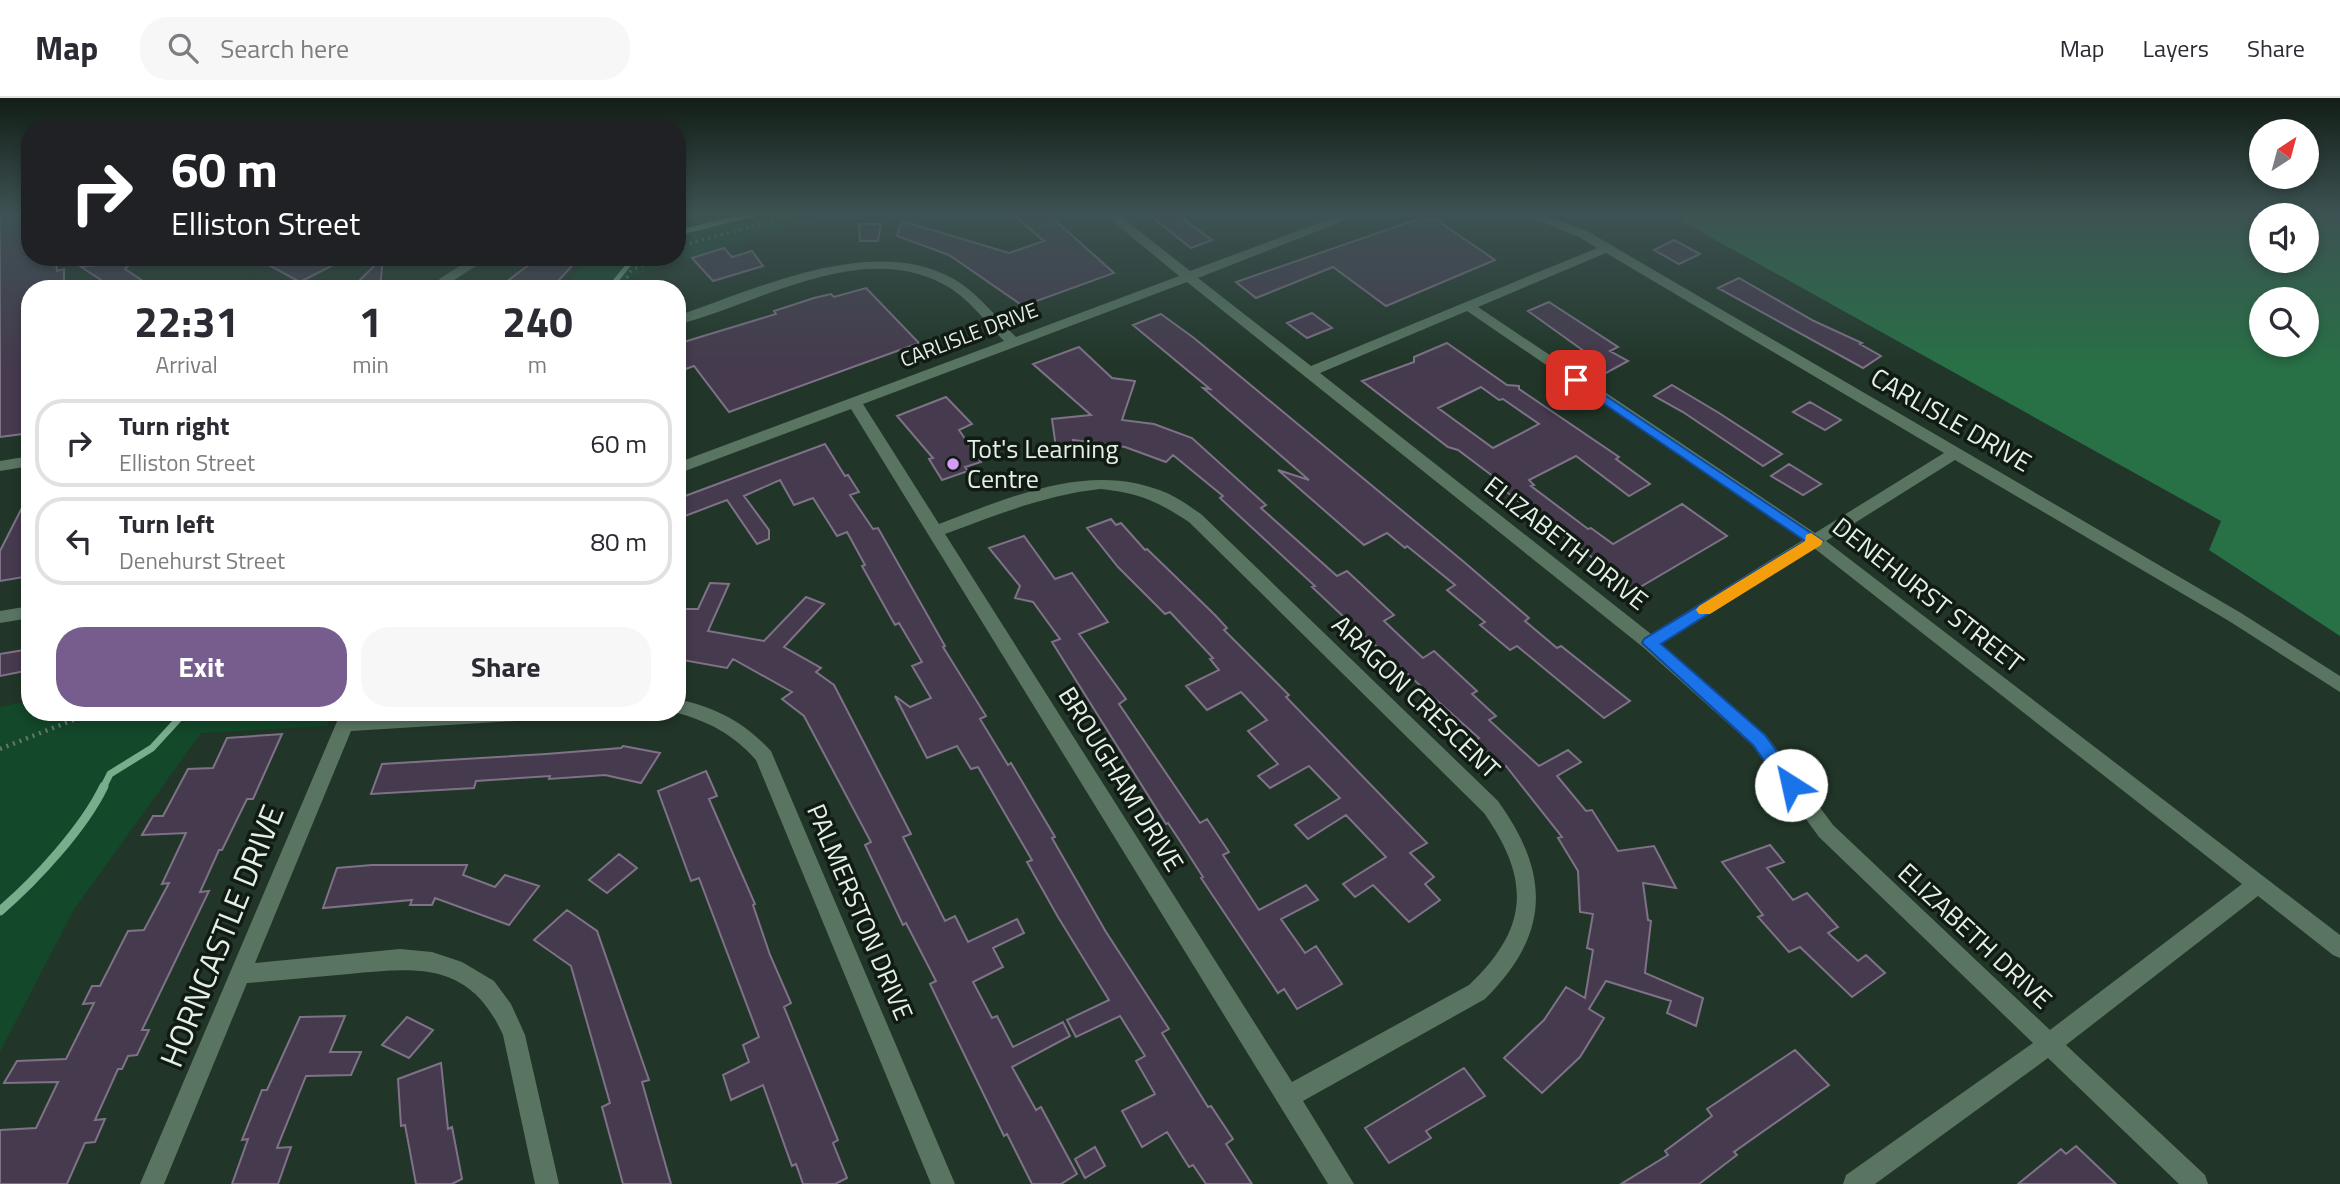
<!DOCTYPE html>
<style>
body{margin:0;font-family:"Titillium Web",sans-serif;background:#f7f7f7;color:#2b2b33;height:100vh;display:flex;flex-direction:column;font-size:26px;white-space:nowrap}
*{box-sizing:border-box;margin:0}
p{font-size:23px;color:#7c7c81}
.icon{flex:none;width:38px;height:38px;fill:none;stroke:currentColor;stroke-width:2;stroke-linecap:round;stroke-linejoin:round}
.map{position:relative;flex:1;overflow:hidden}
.panel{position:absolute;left:21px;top:182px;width:665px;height:441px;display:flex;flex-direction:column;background:#fff;border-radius:28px;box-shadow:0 4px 10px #0003}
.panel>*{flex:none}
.hud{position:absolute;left:21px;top:21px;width:665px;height:147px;border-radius:28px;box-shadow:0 4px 10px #0003;background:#202124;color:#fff;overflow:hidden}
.needle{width:46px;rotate:36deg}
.fabs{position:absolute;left:2249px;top:21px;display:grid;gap:14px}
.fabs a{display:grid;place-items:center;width:70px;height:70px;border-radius:50%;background:#fff;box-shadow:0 4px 10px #0003;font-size:35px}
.pin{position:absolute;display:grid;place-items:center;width:60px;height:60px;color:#fff;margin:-30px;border-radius:14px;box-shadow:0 4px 10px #0006}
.me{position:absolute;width:77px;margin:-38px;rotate:325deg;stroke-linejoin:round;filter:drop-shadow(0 0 5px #0008)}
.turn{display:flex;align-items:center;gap:24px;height:147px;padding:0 35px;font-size:32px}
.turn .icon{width:91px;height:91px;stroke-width:2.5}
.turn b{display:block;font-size:49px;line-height:60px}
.eta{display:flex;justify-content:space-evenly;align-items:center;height:119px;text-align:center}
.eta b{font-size:42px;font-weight:700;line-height:49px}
.cta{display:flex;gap:14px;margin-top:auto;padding:14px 35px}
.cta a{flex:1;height:80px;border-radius:28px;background:#775d8d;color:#fff;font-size:28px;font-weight:700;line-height:80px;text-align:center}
.cta a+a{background:#f7f7f7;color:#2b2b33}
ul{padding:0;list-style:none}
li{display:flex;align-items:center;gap:21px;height:88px;margin:0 14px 10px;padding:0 21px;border:4px solid #e1e1e2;border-radius:28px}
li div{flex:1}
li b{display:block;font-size:26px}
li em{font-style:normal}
header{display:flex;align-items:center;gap:42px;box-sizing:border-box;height:98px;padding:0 35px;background:#fff;border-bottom:2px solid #e1e1e2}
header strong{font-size:33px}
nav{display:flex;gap:38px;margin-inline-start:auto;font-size:24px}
.search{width:490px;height:63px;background:#f7f7f7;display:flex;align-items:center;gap:18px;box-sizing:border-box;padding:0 24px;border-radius:28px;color:#7c7c81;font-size:26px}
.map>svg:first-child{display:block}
</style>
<header>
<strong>Map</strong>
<div class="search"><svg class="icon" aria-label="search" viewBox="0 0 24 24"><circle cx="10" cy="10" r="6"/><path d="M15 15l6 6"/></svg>Search here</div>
<nav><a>Map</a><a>Layers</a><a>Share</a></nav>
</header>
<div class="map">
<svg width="2340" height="1086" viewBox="0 0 2340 1086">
<rect width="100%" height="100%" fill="#213628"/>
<path fill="#13482a" d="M677,116h151l-199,63 -1,12h-63l23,-32h89z
M30,603v11h302l-5,14 -126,7 -128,178 -73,141v-345z"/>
<path fill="#287046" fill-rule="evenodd" d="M1669,116h671v422l-131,-86 12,-29zM2261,117h45v46h-45zM2261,201h45v46h-45z"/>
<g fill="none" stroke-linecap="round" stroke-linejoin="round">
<path stroke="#79ae8c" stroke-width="5" d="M677,135l77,-19
M609,191l26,-32"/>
<path stroke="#79ae8c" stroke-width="7" d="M103,690l7,-14 42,-26 33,-36"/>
<path stroke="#79ae8c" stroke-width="9" d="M0,813c36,-31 84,-83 104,-125"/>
</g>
<path fill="#463a4e" stroke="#7f7288" stroke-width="2" fill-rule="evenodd" d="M0,116h30v43h14l4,7 8,-2 1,9 7,-2v20h-34v144l-30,4z
M1012,116h36l66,59 -91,33 -74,-51 -52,-19 5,-15 107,32 35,-12z
M1148,116h28l36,26 -21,8z
M1424,119l7,4 4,-2 60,41 -109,46 -53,-39 -77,31 -20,-16z
M859,126h22l-3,17h-18z
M1674,142l26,14 -21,10 -25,-14z
M724,150l8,9 20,-6 11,15 -50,15 -21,-23z
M111,159h26l-12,12 30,20h-40l-34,-22 23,-3z
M254,159h95l-49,25z
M383,159l-3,32h-29z
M539,159h41l-29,32h-54z
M1739,180l75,43 48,22 -2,1 21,12 -18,12 -145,-80z
M866,190l53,55 -190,69 -35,-46 -17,6v-28l99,-30 -2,-3 40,-13 17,-4 3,3z
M1549,204l69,45 -8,4 18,10 -24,13 -24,-16 8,-4 -60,-43z
M1312,215l20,15 -25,10 -20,-15z
M1161,216l33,24 270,224 65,56 -4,3 32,27 4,-2 69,55 -26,17 -87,-72 -7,4 -30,-25 5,-3 -38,-32 8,-5 -48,-39 -2,2 -18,-15 -23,12 -86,-75 31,10 -106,-92 7,1 -77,-64z
M1447,245l60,42 12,1v3l100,68 -3,2 34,25 -21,12 -53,-40 -47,24 5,5 -3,1 57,43 3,-1 22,16 69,-40 45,32 -92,54 -108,-82 -33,-26 4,-2 -40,-30 -10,-3 -86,-66 52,-19v-5zM1481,289l18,13 4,-1 36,25 -46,24 -55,-40z
M1079,249l33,31 23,3 -13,39 32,4 38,14 74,67 -5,3 76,68 10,-5 47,44 -10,6 39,37 11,-7 43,40 -5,3 24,22 -7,4 50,46 29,-16 13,12 -24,14 29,35 6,-1 26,41 36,-5 22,42 -33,-5 5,37 3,1 -6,52 58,25 -7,28 -29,-13 4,-12 -65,-20 -17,28 15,9 -24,39 -38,36 -38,-35 40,-38 22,-33 19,11 8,-48 -6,-2 6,-34 -13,-2 -2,-41 -20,-33 4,-1 -56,-71 -3,2 -29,-27 5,-3 -131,-117 -36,-34 3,-1 -95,-88 3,-2 -50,-41 -7,7 -41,-15 -52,-7 1,7 -18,1 -4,-29 39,-4 -58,-51z
M1672,287l47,28 63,41 -19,12 -80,-54 -29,-16z
M946,299l26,27 -13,6 22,32 -16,5 3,4 -26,9 -13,-21 4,-1 -36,-42z
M1810,304l31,18 -16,10 -32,-18z
M825,346l20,32 3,-1 11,17 -9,3 23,34 5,-1 67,118 -2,1 43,69 -6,3 28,46 3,-2 44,74 -3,1 54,94 63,97 -7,4 46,74 3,-1 22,33 -7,5 26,40h-46l-13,-19 -4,2 -22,-35 -25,15 -20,-36 33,-17 -19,-33 9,-5 -25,-40 -44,21 -9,-17 42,-20 -51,-83 -31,-55 5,-2 -54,-93 -7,2 -14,-23 -30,12 -32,-62 15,11 21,-9 -19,-32 10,-4 -23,-39 -4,2 -33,-59 3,-1 -18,-33 -10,4 -24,-38 -19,7 -14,-25 -36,16 25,34v9l-12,5 -30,-44 -50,19v-20z
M1789,366l32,20 -18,11 -32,-19z
M30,394v84l-30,5v-30z
M1111,421l5,6 5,-2 24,27 2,-1 68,66 12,13 -3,2 65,65 -3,2 141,146 -17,10 24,24 -9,7 15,16 -31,22 -36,-37 -18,12 -12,-13 43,-27 -40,-42 -38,24 -13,-14 45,-27 -31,-32 -39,22 -12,-12 20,-12 -30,-33 19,-11 -26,-28 -34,18 -21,-24 33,-16 -9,-11 3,-1 -43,-46 -5,2 -47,-47 -31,-39z
M1024,438l31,43 17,-6 36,49 -29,12 47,65 -7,5 81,119 7,-4 22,33 -6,3 36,55 47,-25 12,15 -37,19 24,34 11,-7 26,38 -45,25 -13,-20 -6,4 -77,-115 2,-1 -25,-39 -10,-15 -2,1 -114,-182 8,-3 -27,-37 -18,-4 5,-12 -31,-38z
M710,485l19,1 -21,47 56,10 42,-44 18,7 -40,43 37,21 -5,4 18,13 77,149 -8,3 42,84 10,-5 13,26 49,-23 7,14 -31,15 10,19 -30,15 19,36 5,-2 16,31 50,-25 7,14 -58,31 24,43 5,-3 36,67 -16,10h-29l-25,-50 -3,2 -74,-152 6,-3 -30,-58 -3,2 -38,-80 6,-3 -67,-126 -22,-17 10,-7 -59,-33 -6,9 -50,-9v-41l3,-9h18z
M30,551v21l-30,6v-22z
M282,636l-29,65h-6l-25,51h-3l-19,42 9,-1 -67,139h7l-12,25 -9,1 -6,13h-4l-23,51 10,-1 -10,23 -10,1 -18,41h-67v-54l36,-2 22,-46 -54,1 13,-22 49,-2 28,-56 -11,1 9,-18h8l28,-55 16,-1 25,-47 -7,1 24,-51 -44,2 11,-19h10l25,-47 25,-1 14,-30z
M623,648l37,7 -19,30 -36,-8 -56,4 1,-3 -74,5 -2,7 -103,6 11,-30 164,-10 75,-6z
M706,673l11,25 -8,3 46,105 -2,1 17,50 21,48 -7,4 54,133 -5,3 14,35 -12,6h-32l-7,-20 -4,2 -29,-81 -32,15 -8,-25 26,-13 -6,-17 16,-8 -60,-159 -8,3 -33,-90z
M1770,747l14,17 -17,6 26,32 14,-7 31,34 -10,6 30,28 8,-6 19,18 -33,24 -52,-50 -11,5 -31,-35 5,-2 -41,-53z
M619,756l18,14 -30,25 -18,-13z
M372,767h95l-4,10 32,12 10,-12 34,11 -30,39 -74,-27 -3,7h-22l2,-5 -89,8 14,-40z
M567,812l30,21 52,149 -7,2 29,102h-48l-21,-77 8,-4 -39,-137 -37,-26z
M345,918l-15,36h31l-10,23 -45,1 -29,72 14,-1 -13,37h-46l16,-45 -6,1 20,-50h5l33,-73z
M407,919l26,13 -24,28 -27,-13z
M1795,952l34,35 -95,67 3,3 -38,29h-78l47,-29 -3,-4 47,-35 -5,-7z
M441,965l7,66 4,-2 10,52 -10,5h-36l-11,-59 -4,1 -3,-47z
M1464,970l21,28 -59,35 5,7 -42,25 -24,-35z
M2076,1048l40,38h-98l43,-35 5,5z
M1095,1049l10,19 -20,12 -10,-19z"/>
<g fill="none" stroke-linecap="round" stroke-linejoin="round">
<path stroke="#66786c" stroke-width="3.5" stroke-dasharray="2 4.5" stroke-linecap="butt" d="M677,149l120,-33
M620,191l11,-18 28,-14"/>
<path stroke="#66786c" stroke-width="4.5" stroke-dasharray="2 5" stroke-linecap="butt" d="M0,651l93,-37"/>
<path fill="#597562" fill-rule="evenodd" d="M1104,116h14l72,57 153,-57h18l-163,64 113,88 286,-118 -18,-11 -56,-23h18l46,17 654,382 99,63v16l-111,-71 -274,-161 -129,81 514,394v23l-7,-3 -75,-59 -192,149 139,130 3,9h-29l-131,-126 -173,126h-32l3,-9 187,-132 -214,-206 -67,-92 -108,-97 -457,-366 -324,122 76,120c72,-27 153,-65 230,-30 11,5 21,13 32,20l297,287c53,74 52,133 -13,198l-182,102 51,83h-26l-477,-775 -174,65v-11l327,-122c-19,-20 -38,-46 -63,-58 -83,-42 -183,21 -264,42v-9c79,-27 194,-82 275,-38 25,14 44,39 64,59l163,-61zM1606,155l338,200 -129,80 -337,-226zM1467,213l336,229 -152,94 -331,-261zM1100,391c39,4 57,12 89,33l295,291c47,67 45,115 -15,172l-177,97 -347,-548c52,-19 100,-39 155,-45zM1814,450l428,336 -192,146 -217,-205 -67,-90 -104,-91z
M474,159h16l-39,25h-10l-2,-3z
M30,358v10l-30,5v-10z
M30,508v12l-30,5v-12z
M677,601c38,8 67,23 94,52l184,433h-24l-175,-424c-23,-26 -48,-39 -82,-48h3z
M341,614h18l-1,4 64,-4h135l-3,5 -6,2 -197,12 -96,232 145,-14 32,3 30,10 32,19 17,23 14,31 34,149h-24l-32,-149c-33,-73 -84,-68 -154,-61 -34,3 -68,6 -102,9l-83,201h-24z"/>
</g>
<linearGradient id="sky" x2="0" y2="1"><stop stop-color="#121e16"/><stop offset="0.43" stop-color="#3d5253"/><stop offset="1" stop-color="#3d5253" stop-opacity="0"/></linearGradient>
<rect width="2340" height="268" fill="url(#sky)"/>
<path fill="#1a73e8" stroke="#114b97" stroke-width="2" d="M1576,278l247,165 -162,103 104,91 32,45 3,5 -3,5h-12l-32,-45 -111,-102 2,-4 161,-98 -233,-159 -2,-2z"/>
<path fill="#f59e0b" d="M1811,435l12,8 -2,4 -111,69h-11l-3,-4 3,-4 106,-65 1,-6z"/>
<circle fill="#d59bfa" stroke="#111b14" stroke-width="2.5" cx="953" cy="366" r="7"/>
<g text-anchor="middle" stroke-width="7" stroke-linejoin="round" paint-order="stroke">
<g font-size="21" fill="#e3f0e7" stroke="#111b14">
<text transform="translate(969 237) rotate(-21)" y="7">CARLISLE DRIVE</text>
</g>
<g font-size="26" fill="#e3f0e7" stroke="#111b14">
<text transform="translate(1951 322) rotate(30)" y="9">CARLISLE DRIVE</text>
<text transform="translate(1566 445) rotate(38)" y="9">ELIZABETH DRIVE</text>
<text transform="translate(1928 497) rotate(38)" y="9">DENEHURST STREET</text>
<text transform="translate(1416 599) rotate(44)" y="9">ARAGON CRESCENT</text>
<text transform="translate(1121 681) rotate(58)" y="9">BROUGHAM DRIVE</text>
<text transform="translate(860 814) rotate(67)" y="9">PALMERSTON DRIVE</text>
<text transform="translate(1975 838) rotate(43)" y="9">ELIZABETH DRIVE</text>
</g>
<g font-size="26" fill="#e3f0e7" stroke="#111b14" text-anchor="start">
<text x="967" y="360">Tot's Learning<tspan x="967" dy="30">Centre</tspan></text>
</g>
<g font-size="32" fill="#e3f0e7" stroke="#111b14">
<text transform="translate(222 838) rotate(-68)" y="11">HORNCASTLE DRIVE</text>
</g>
</g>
</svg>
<div class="fabs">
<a><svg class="needle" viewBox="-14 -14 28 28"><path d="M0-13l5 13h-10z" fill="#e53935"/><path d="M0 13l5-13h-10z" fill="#7c7c81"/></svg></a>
<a><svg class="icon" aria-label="sound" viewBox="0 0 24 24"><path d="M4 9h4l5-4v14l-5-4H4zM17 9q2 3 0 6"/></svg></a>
<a><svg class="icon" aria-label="search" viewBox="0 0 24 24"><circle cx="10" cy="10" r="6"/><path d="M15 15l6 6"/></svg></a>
</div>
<div class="pin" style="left:1576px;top:282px;background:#d93025"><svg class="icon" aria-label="arrive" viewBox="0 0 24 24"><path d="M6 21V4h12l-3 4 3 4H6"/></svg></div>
<svg class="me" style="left:1791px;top:687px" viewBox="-20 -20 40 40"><circle r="19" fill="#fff"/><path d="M0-13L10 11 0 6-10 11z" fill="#1a73e8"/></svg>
<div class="hud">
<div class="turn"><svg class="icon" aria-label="right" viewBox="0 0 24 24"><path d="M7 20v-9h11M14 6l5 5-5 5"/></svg><div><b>60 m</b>Elliston Street</div></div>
</div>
<section class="panel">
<div class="eta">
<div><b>22:31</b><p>Arrival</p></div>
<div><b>1</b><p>min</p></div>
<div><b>240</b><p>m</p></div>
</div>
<ul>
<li><svg class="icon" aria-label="right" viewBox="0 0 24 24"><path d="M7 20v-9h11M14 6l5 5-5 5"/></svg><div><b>Turn right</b><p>Elliston Street</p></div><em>60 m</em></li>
<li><svg class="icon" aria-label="left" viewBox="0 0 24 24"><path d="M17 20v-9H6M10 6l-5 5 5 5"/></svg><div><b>Turn left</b><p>Denehurst Street</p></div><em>80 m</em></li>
</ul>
<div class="cta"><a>Exit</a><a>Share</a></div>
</section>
</div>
